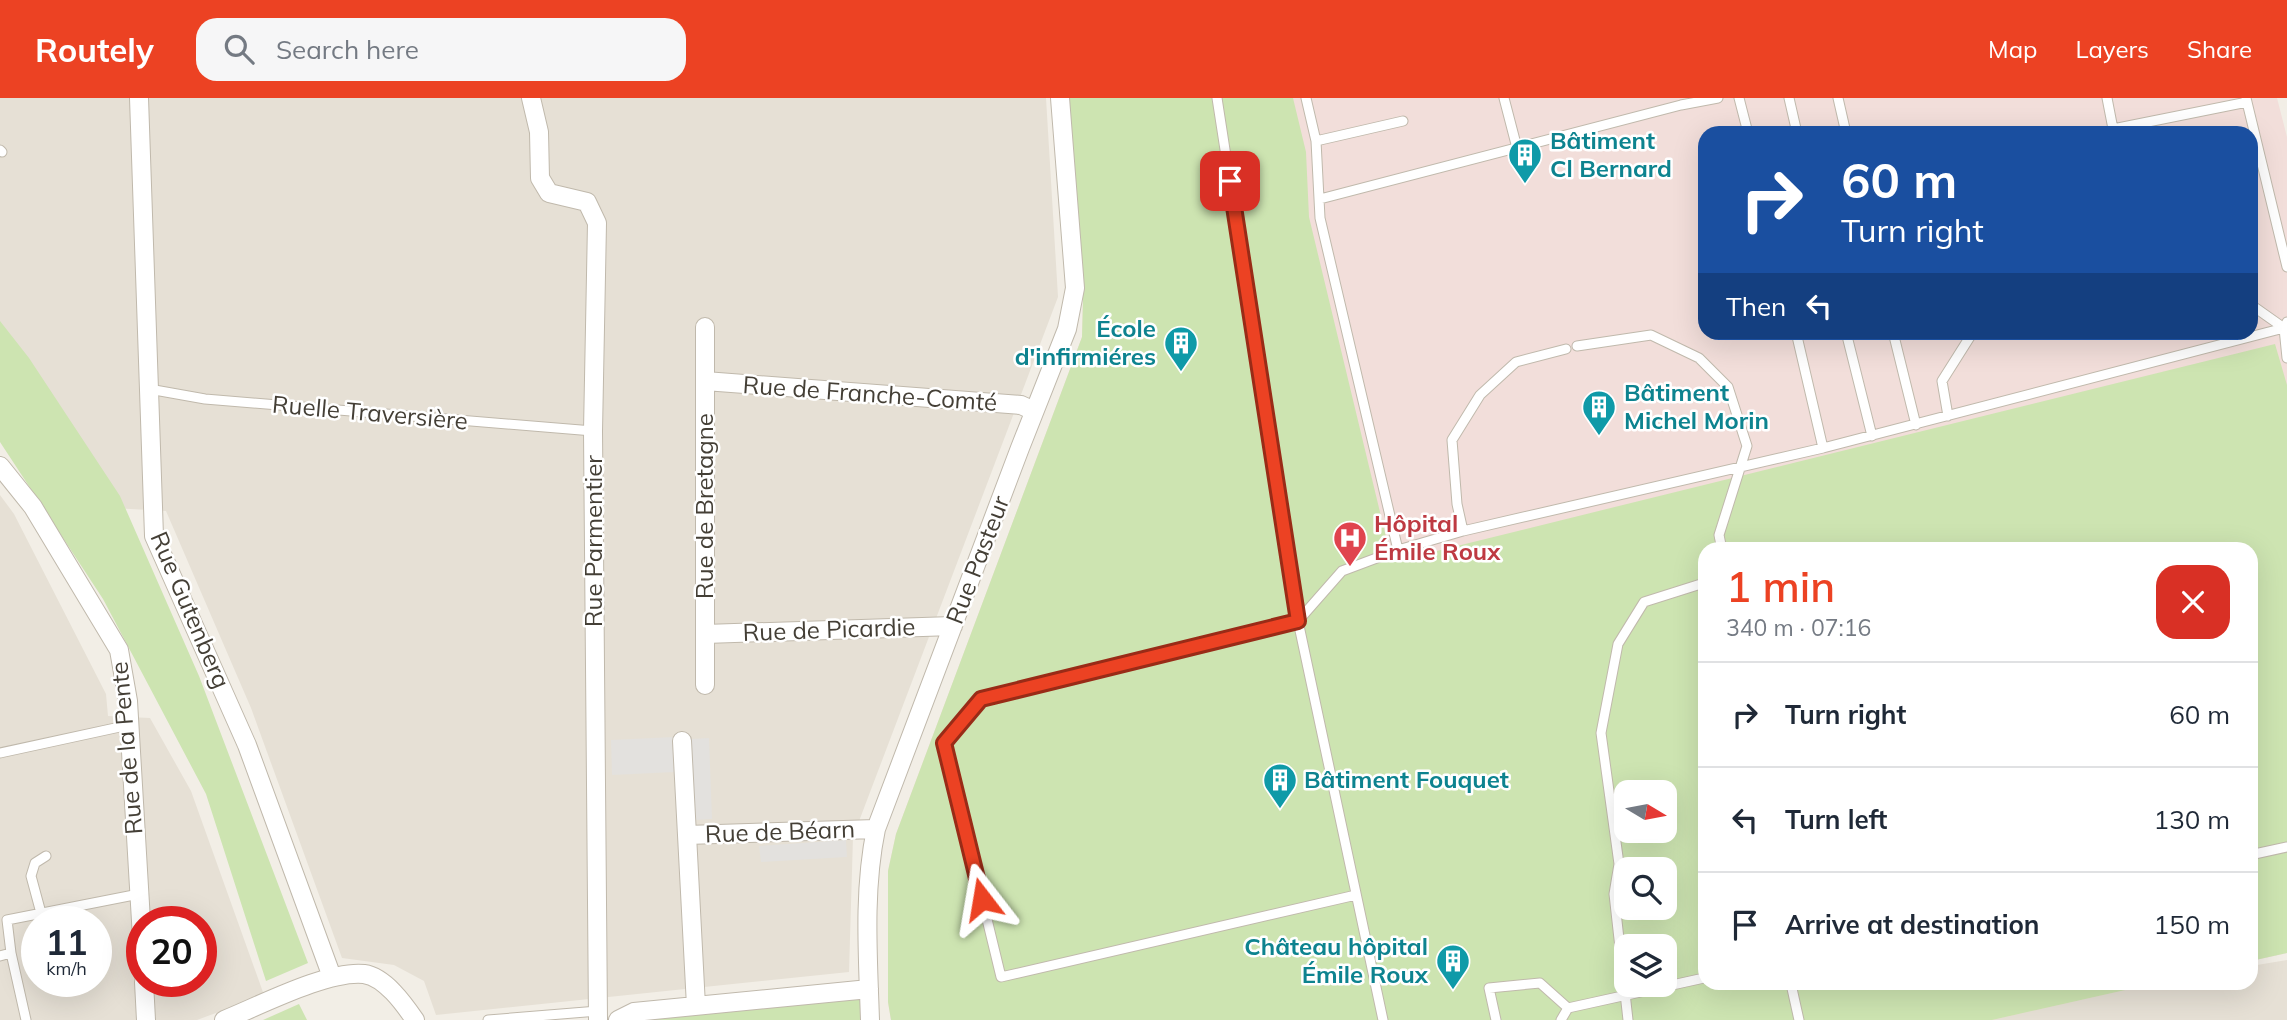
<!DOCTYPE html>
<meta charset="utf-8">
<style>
body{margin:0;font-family:Mulish,sans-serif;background:#f6f6f7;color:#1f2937;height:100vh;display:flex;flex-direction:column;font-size:26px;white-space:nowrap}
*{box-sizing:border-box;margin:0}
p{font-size:23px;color:#747a83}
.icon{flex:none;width:38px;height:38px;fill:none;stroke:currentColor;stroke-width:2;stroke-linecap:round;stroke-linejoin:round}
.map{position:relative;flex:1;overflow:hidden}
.panel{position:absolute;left:1698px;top:444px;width:560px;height:448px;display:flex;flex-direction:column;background:#fff;border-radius:21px;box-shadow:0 7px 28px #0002}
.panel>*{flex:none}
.hud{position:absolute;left:1698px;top:28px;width:560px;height:214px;border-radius:21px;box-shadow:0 7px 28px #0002;background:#1a4fa0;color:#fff;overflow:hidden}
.needle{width:46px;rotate:100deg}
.tools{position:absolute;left:1614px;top:682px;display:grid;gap:14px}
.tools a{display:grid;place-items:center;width:63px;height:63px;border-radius:14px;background:#fff;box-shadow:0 7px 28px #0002;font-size:35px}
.speed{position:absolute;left:21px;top:808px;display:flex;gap:14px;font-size:35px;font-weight:700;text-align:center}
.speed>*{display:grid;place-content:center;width:91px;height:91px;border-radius:50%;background:#fff;box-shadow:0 7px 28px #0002;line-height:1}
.speed small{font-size:18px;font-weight:400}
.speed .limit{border:10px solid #d22;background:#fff;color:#111}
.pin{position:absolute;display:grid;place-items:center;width:60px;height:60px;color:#fff;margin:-30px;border-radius:14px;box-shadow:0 4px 10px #0006}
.me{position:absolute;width:77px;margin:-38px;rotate:346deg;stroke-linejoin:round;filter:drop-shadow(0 0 5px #0008)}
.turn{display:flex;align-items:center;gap:24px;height:147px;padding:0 28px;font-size:32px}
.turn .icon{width:91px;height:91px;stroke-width:2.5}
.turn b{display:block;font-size:49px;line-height:60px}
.then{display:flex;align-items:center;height:66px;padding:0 28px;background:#0003;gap:14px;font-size:26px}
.round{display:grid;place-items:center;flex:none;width:74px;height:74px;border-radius:21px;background:#f6f6f7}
.head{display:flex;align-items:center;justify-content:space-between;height:119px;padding:0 28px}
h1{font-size:42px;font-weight:600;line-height:52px;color:#ec4223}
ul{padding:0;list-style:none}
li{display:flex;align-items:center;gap:21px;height:105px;padding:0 28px;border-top:2px solid #e0e1e3}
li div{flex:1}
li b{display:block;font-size:26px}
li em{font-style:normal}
header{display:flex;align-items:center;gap:42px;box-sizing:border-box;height:98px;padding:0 35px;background:#ec4223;color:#fff}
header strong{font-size:33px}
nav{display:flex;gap:38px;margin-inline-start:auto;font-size:24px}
.search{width:490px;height:63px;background:#f6f6f7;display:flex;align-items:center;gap:18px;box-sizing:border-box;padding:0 24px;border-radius:21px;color:#747a83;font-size:26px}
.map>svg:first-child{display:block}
</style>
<header>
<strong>Routely</strong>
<div class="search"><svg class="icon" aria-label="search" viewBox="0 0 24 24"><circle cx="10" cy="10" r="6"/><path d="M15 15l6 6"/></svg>Search here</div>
<nav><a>Map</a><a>Layers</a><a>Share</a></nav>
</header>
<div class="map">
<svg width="2287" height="922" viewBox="0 0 2287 922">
<rect width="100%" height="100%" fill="#f2eee6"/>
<path fill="#e6e0d5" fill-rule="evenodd" d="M0,0h1046l12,199 -205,540 -4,135 -413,43 -12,-34 -30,-16 -52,-7 -91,-250 -85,-197 -53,-3 -113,-181z
M0,397l14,19 92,180 2,22 42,2 41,73 73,204 -67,25h-197zM37,824h59v60h-59zM142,824h59v60h-59z
M2287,862v60h-316l178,-36h101l1,-18z"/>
<path fill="#f2deda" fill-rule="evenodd" d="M1067,0h1210l10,39v816l-36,8 -1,-411h-546v434h448l-160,36h-1101l-3,-18v-131l8,-37 186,-497 1,-38zM1704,35h546v199h-546zM1626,695h38v38h-38zM1626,772h38v38h-38zM1626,849h38v38h-38z"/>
<path fill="#cde4b1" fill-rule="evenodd" d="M1067,0h226l13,54 3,65 83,345 883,-218 12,41v568l-36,8 -1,-411h-546v434h448l-160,36h-1101l-3,-18v-131l8,-37 186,-497 1,-38zM1626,695h38v38h-38zM1626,772h38v38h-38zM1626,849h38v38h-38z
M0,223l29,37 91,138 79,180 109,287 -42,18 -60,-187 -103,-195 -103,-157z
M869,891l2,31h-253z
M299,906l8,16h-44z"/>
<path fill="#e3e1de" d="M674,639l1,35 -63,3 -1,-35z
M709,640l3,81 -17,1 -4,-81z
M846,742l1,17 -86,5 -2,-16z"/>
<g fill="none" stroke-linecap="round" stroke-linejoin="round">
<g stroke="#c0b9ac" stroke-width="11">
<path id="lane" d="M1217,0l81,523 85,399
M1306,0l10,43 4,77 78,332
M1504,0l13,50
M1739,0l9,35
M1789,0l8,35
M1838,0l8,35
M2107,0l6,31 134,-27
M2246,0l41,169
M1316,43l87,-20
M0,52l2,2
M1320,101l361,-94 37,-7
M2250,206l34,24 3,-6
M1796,234l27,116
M1846,234l26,104
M1893,234l23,93
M1577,248l74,-11 48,23 29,29 19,59 -28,89 3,15
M149,291l56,10 388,32
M1948,318l-6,-35 31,-49
M1463,433l-6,-27 -5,-64 28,-45 36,-33 50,-13
M0,655l129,-28
M2250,757l37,-8
M1356,797l-355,82 -57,-235 37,-43 317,-78 44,-50 56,-21 65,-19 360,-83 461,-120 3,30
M41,815l-10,-37 4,-13 11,-7
M0,858l11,-3
M1791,886l8,36
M1568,910l136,-30
M26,922l-15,-67 -4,-33 132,-26
M488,922l110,-9
M1496,922l-7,-32 51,-5 28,25 -7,12
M1628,922l-14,-126 5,-30 -18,-131 17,-89 26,-42 60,-19"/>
</g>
<g stroke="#c0b9ac" stroke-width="20">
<path id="street" d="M139,0l15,438 93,209 85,232
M531,0l8,34 1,46 9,15 38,9 10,21 -4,208 5,589
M705,283l316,24 13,6
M0,368l33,41 86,143 9,51 14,237
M705,536l248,-8
M705,587v-358
M682,643l5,94
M144,884l2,38
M696,908l-9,-171 189,-6
M224,922c35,-14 104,-50 140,-46 21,3 40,30 51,46
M618,922l16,-8 235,-23
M870,922c-2,-63 -7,-129 6,-191l144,-381 47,-119 8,-41 -15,-190"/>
</g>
<use href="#lane" stroke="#fff" stroke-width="9"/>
<use href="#street" stroke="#fff" stroke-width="18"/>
</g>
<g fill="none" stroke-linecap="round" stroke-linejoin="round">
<g stroke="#992b17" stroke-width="18">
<path id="route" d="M982,801l-38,-156 37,-44 317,-78 -68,-440"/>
</g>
<use href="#route" stroke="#ec4223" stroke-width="12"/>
</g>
<defs>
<g id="building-pin" transform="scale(1.75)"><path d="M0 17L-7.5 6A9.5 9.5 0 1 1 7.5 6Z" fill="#0f9aa8" stroke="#fff"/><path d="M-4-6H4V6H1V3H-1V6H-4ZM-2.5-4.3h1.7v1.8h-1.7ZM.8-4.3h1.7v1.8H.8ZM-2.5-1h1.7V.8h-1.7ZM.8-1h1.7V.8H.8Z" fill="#fff"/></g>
<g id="hospital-pin" transform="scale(1.75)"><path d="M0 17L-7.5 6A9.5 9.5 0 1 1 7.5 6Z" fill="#e0444e" stroke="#fff"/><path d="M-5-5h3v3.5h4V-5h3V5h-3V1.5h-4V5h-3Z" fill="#fff"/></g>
</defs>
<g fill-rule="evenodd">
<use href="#building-pin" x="1525" y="57"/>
<use href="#building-pin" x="1181" y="245"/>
<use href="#building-pin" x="1599" y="309"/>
<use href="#hospital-pin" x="1350" y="440"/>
<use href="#building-pin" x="1280" y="682"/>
<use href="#building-pin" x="1453" y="863"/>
</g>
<g text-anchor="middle" stroke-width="5" stroke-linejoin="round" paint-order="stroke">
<g font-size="24" font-weight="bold" fill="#0d838f" stroke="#fff" text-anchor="start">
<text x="1550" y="51">Bâtiment<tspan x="1550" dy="28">Cl Bernard</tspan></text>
<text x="1156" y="239" text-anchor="end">École<tspan x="1156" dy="28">d'infirmiéres</tspan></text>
<text x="1624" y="303">Bâtiment<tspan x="1624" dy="28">Michel Morin</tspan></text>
<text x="1304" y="690">Bâtiment Fouquet</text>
<text x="1428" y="857" text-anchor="end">Château hôpital<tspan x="1428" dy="28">Émile Roux</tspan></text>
</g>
<g font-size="24" fill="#443f36" stroke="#fff">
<text transform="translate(870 296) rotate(4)" y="8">Rue de Franche-Comté</text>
<text transform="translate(370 315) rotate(5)" y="8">Ruelle Traversière</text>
<text transform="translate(705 408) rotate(-90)" y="8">Rue de Bretagne</text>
<text transform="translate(594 443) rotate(-90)" y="8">Rue Parmentier</text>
<text transform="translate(978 462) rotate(-69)" y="8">Rue Pasteur</text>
<text transform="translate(190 512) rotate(67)" y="8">Rue Gutenberg</text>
<text transform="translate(829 532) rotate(-2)" y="8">Rue de Picardie</text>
<text transform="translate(127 650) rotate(-95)" y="8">Rue de la Pente</text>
<text transform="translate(780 734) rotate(-2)" y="8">Rue de Béarn</text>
</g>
<g font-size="24" font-weight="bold" fill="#be3a42" stroke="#fff" text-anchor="start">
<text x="1374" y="434">Hôpital<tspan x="1374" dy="28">Émile Roux</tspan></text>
</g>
</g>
</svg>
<div class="tools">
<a><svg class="needle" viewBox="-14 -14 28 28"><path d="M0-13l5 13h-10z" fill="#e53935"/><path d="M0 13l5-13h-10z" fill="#747a83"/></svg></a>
<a><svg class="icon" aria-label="search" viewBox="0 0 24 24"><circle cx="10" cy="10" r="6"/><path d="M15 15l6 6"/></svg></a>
<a><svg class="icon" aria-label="layers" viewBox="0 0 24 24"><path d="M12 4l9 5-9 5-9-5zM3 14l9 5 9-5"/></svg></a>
</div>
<div class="speed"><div>11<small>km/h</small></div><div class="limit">20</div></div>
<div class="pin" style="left:1230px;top:83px;background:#d93025"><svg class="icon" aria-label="arrive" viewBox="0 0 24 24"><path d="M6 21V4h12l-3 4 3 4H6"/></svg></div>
<svg class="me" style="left:982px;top:801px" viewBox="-20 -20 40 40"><path d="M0-17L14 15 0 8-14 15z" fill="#ec4223" stroke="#fff" stroke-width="4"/></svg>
<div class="hud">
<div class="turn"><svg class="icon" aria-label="right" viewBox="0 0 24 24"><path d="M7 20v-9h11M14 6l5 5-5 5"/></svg><div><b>60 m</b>Turn right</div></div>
<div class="then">Then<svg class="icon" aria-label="left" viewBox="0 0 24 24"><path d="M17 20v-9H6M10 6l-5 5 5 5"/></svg></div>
</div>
<section class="panel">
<div class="head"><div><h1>1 min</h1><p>340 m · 07:16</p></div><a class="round" style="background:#d93025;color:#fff"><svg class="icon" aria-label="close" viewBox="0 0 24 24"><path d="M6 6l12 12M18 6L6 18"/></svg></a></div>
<ul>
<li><svg class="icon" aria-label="right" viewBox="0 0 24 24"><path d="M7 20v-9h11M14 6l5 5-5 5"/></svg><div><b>Turn right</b></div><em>60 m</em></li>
<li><svg class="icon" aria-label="left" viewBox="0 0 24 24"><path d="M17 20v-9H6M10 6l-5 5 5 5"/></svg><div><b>Turn left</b></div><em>130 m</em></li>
<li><svg class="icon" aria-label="arrive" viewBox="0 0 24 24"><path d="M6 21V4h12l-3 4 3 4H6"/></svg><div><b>Arrive at destination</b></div><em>150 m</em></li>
</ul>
</section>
</div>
